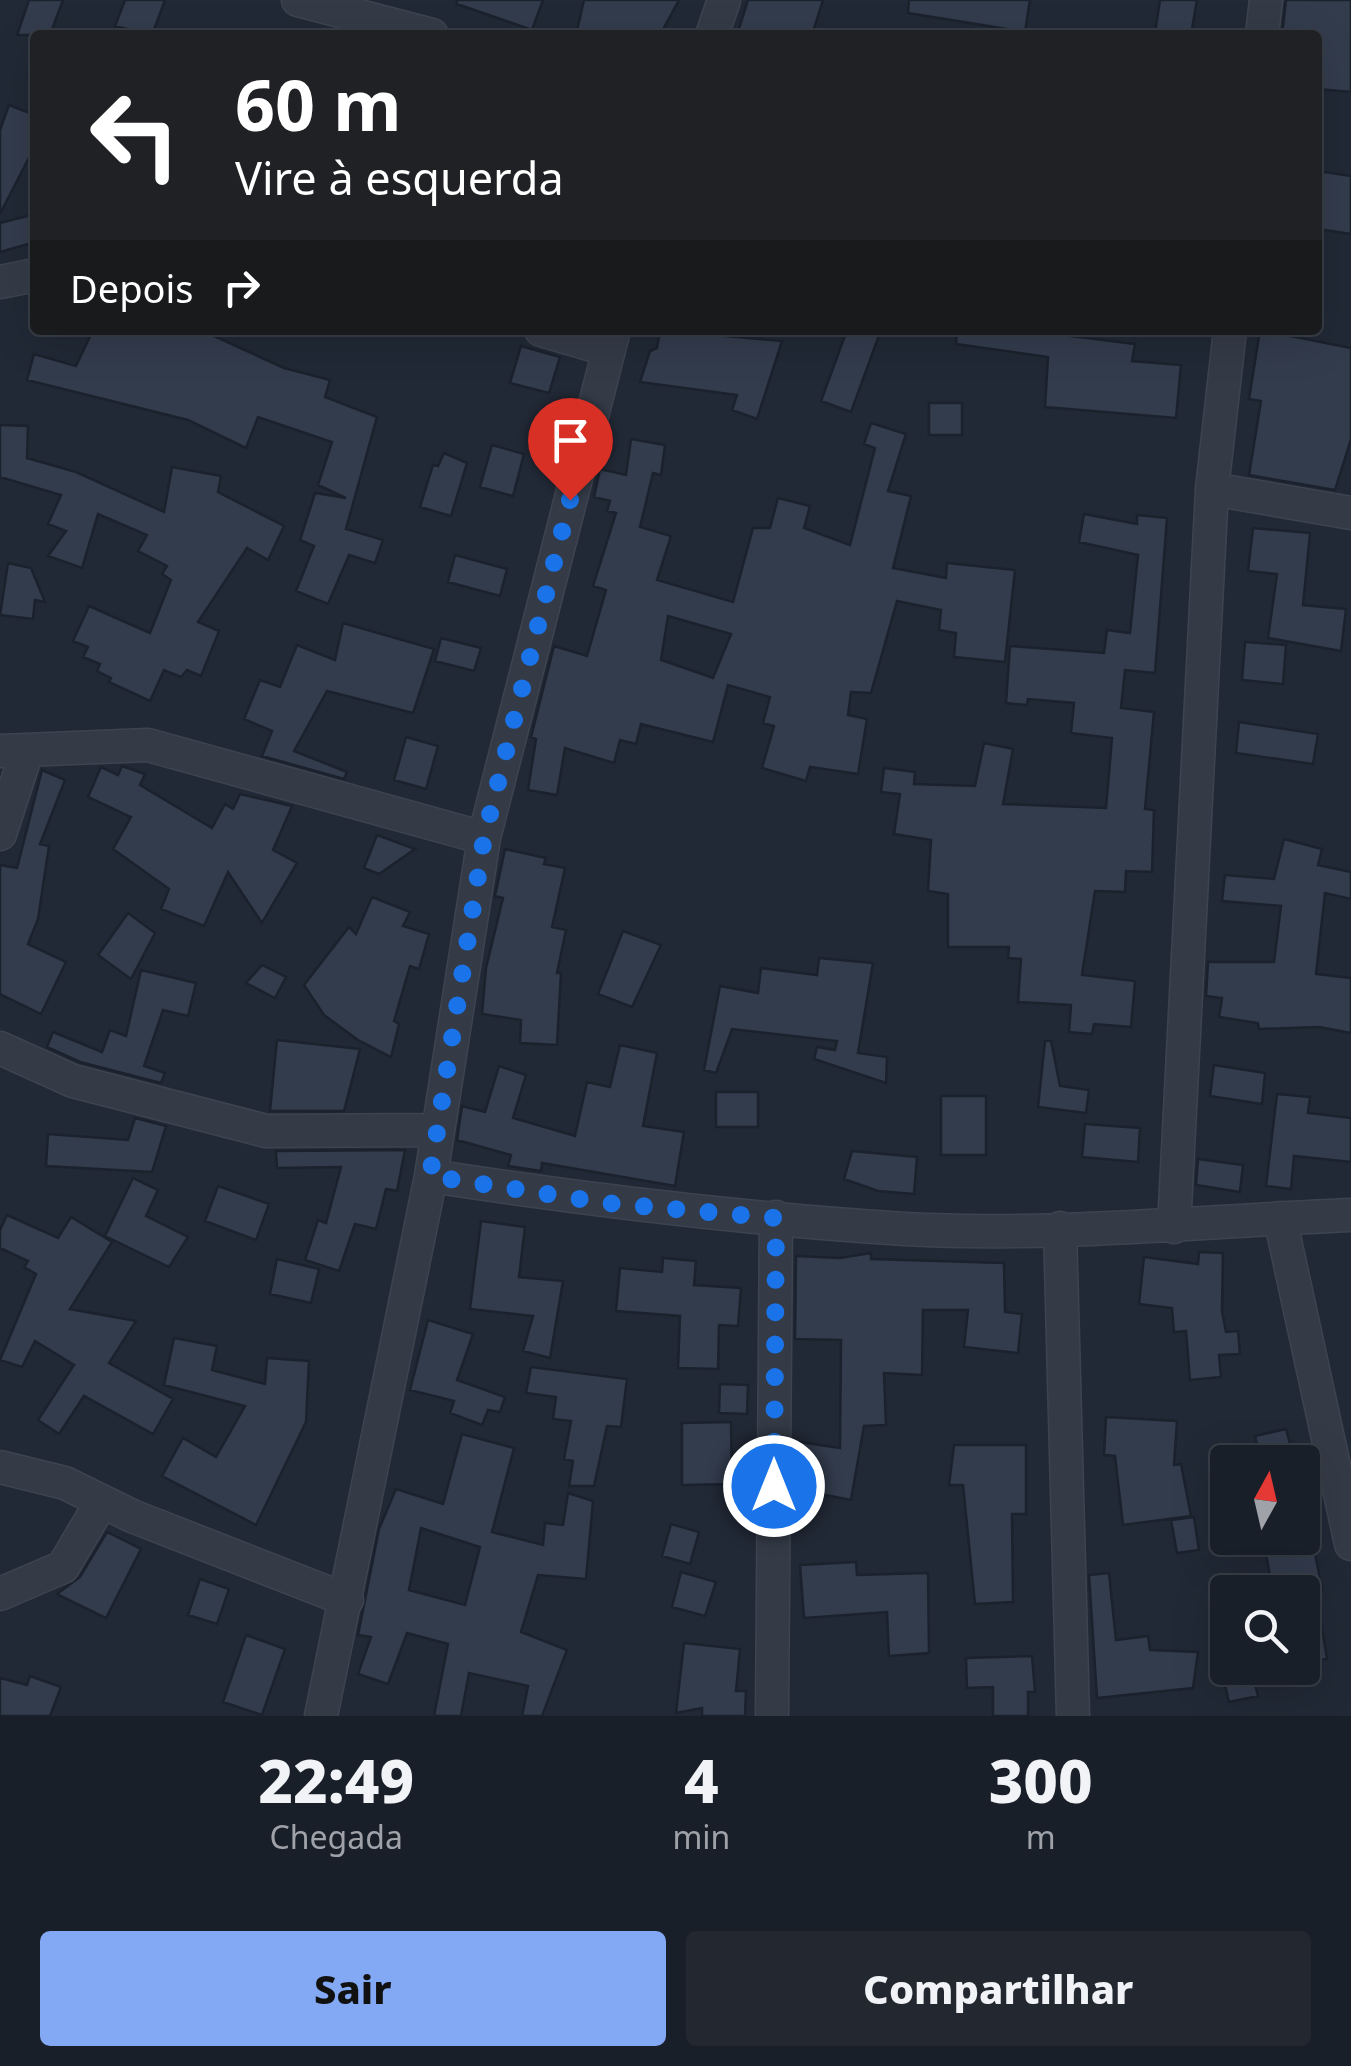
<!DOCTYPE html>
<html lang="pt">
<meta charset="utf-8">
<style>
body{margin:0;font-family:"Noto Sans",sans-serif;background:#222730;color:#f1f3f6;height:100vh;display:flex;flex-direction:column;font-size:38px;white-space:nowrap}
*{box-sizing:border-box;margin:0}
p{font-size:32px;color:#9fa2a8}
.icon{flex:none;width:55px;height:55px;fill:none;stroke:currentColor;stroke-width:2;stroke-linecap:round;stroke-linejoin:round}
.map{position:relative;height:1716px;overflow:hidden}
.details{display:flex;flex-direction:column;background:#191f28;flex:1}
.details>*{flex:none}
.hud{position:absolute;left:30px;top:30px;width:1292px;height:305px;border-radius:10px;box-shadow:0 10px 40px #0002,0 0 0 2px #373d45;background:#202124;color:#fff;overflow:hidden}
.needle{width:65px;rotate:8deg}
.tools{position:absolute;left:1210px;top:1445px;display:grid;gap:20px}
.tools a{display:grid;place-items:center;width:110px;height:110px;border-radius:10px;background:#191f28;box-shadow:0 10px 40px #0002,0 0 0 2px #373d45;font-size:50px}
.pin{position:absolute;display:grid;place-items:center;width:85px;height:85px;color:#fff;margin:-102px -42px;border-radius:50% 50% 50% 0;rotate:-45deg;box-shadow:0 0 10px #0007}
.pin .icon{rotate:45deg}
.me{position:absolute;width:110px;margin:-55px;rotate:0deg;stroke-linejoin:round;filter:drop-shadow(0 0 8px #0008)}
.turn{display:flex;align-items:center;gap:35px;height:210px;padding:0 40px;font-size:45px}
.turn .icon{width:130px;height:130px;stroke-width:2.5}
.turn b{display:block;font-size:70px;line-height:85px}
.then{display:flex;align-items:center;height:95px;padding:0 40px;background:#0003;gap:20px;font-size:38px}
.eta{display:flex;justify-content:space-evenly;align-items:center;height:170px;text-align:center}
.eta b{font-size:60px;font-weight:800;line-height:70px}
.cta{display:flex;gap:20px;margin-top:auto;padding:20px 40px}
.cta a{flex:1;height:115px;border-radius:10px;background:#83a9f4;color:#111;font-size:40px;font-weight:800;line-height:115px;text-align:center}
.cta a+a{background:#222730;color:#f1f3f6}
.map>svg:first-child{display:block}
</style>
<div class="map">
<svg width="1351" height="1716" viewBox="0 0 1351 1716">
<rect width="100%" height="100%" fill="#212936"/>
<path fill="#333c4d" stroke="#1b222d" stroke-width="2.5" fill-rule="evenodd" d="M29,0h34l-13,35h-33z
M125,0h40l-13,35 -37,-9z
M457,0h86l-11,30 -75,-26z
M584,0h95l-19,35h-84z
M748,0h75l-11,35h-75z
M909,0h121l-5,32 -117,-19z
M1160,0h37l-6,35 -36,-2z
M1286,0h65v92l-33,-3v-54h-36z
M9,105l26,10v31l-35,68v-84z
M1318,171l33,5v58l-33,-5z
M35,214v28l-35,10v-29z
M93,330h108l83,38 46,12 -5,17 52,20 -31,112 37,11 -8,23 -26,-8 -21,49 -32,-13 18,-45 -14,-6 15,-47 31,5 -28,-13 14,-43 -74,-25 -12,31 -58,-28 -161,-40 7,-26 42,12z
M660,330l122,11 -25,78 -25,-9 5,-15 -97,-13 10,-31 7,-3z
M847,330h34l-30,82 -30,-11z
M957,330h114l-1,6 65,8 -3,17 49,4 -5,53 -131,-11 3,-50 -92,-13z
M1260,330l91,18v91l-16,51 -86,-15 12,-74 -12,-2z
M521,346l39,11 -11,36 -39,-10z
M929,403h33v32h-33z
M871,423l35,11 -18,57 23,5 -18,72 53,10 1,-15 68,7 -10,92 -51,-5 2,-24 -17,-3 2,-20 -44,-9 -26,92 -20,-1 -3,23 19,4 -9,55 -48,-7 -4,14 -44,-13 12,-42 -11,-3 7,-26 -42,-12 -15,57 -72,-18 -5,20 -16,-4 -6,23 -49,-15 -8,47 -29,-5 8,-51 -5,-2 23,-91 33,10 19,-66 -13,-4 23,-73 -9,-2 3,-10 -16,-4 6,-28 26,6 5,-36 34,6 -4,30 -8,-2 -13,54 31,9 -14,44 76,22 20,-74h17l8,-30 32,8 -6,22 46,17 25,-97 -11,-4zM668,616l63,18 -18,44 -52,-18z
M0,425l28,1 -1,32 49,14 88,40 8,-45 49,9 -3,16 66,34 -16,34 -21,-12 -49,74 21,9 -18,45 -14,-6 -6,7 -17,-7 -14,31 -41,-19 2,-4 -14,-7 3,-7 -17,-7 5,-10 -15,-6 16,-35 61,27 21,-53 -9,-6 5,-8 -29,-15 9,-16 -49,-21 -16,54 -34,-12 18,-25 -18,-7 13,-29 -61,-18z
M492,445l32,9 -11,42 -33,-9z
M444,453l23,10 -16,53 -31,-9 13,-42 5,1z
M1084,514l53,10v-9l30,3 -12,155 -30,-3 -4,38 33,4 -9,97 9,1 -2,62 -26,-1 -1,21 -30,-1 -13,84 53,6 -4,46 -37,-3 -2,10 -23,-2 2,-27 -53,-3 3,-43 -13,-1 1,-11h-61v-53l-20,-3 3,-51 -37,-6 6,-40 -19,-2 3,-24 31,4 -1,12 61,2 9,-43 29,6 -10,55 103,4 6,-70 -41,-5 3,-30 -46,-4 -1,6 -21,-2 4,-57 94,7 3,-23 23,3 8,-78 -59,-13z
M1253,528l57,5 -7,72 43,4 -5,42 -73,-13 9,-64 -29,-3z
M455,555l52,14 -7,27 -52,-14z
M8,563l23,5 14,34 -10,-2 -2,19 -33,-4z
M343,623l91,26 -21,64 -86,-22 -33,60 53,21 -3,7 -82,-23 10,-25 -28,-12 16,-39 20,7 17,-42 38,15z
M441,638l40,10 -7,23 -39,-10z
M1245,642l41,3 -3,39 -41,-4z
M1239,722l79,12 -5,30 -77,-11z
M406,737l32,9 -12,43 -32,-9z
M122,766l23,8 -5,11 72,43 13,-24 8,5 7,-15 52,12 -19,44 24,13 -35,60 -34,-51 -24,54 -43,-17 8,-20 -56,-40 18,-32 -43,-20 13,-30 17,8z
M42,770l23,10 -25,64 9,2 -11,73 -10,25 38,18 -25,52 -41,-20v-129l17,3z
M377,835l38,14 -36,25 -15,-6z
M1284,839l38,10 -4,16 33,7v27l-26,-6 -9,81 35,4v55l-32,-6 -60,2 -1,-6 -39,-6 3,-19 -16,-2 2,-34h66l7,-56 -59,-5 3,-26 49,4z
M505,849l41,9 -2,6 21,4 -13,59 14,3 -9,43h4l-4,72 -37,-2 1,-23 -39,-6 4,-46 17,-70 -8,-2z
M372,897l38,15 -7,14 26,8 -10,35 -9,-3 -16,55 5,3 -8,33 -33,-17 -34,-25 -20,-30 45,-58 7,7z
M128,913l27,20 -24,46 -33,-24z
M623,931l38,14 -29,62 -34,-13z
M819,958l54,5 -15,90 29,4 -1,26 -72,-24 3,-12 18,3 2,-9 -105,-12 -16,44 -12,-3 16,-84 38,7 3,-25 56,7z
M262,965l24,12 -11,21 -29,-15z
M141,970l55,13 -8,33 -25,-6 -19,56 21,7 -4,10 -81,-21 -33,-15 6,-15 49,20 8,-22 16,6z
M277,1040l83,9 -16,62h-74z
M1045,1041h6l9,45 29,4 -3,23 -48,-6z
M620,1045l37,8 -14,73 41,6 -9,54 -133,-23 -1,8 -33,-5 3,-11 -54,-15 5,-34 23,6 14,-46 27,9 -13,43 62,18 12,-54 23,5z
M1214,1065l51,8 -3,31 -52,-8z
M716,1092h42v35h-42z
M1277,1094l33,3 -2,16 43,5v44l-57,-6 -3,33 -25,-3z
M941,1096h45v59h-45z
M135,1118l31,8 -14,46 -106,-6 2,-32 80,6z
M1085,1124l55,4 -2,34 -56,-5z
M405,1150l-8,41 -11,-2 -10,40 -21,-5 -16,47 -34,-11 13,-40 8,3 15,-56 -64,1 -1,-17z
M852,1151l65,6 -3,37 -36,-3 -34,-12z
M1198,1159l45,6 -3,27 -44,-7z
M133,1178l25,12 -12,26 42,21 -19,30 -64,-31z
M218,1186l51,18 -13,36 -51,-19z
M7,1215l51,23 13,-21 41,25 -42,67 66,12 -27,42 64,36 -20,35 -69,-38 -25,38 -21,-14 36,-55 -39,-24 -13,26 -22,-7 36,-86 -12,-7 4,-6 -28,-13v-18z
M481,1221l44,6 -6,50 44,4 -13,77 -27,-7 10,-35 -63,-7z
M1199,1252l24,1 -1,58 4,21 12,-1 2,23 -21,1 2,22 -31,3 -4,-49 -12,1 -2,-24 -33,-4 5,-47 54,7z
M871,1253v6l133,4 1,49 17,2 -4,39 -54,-6 4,-37h-45l-1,65 -38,-2 2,52 -22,1 -13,74 -57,-11 6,-47 40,6 1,-108 -46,-1 1,-83 44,2z
M663,1258l33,3 -2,24 47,3 -3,38 -19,-1 -1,44 -40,-1 2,-52 -64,-5 4,-43 42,4z
M277,1259l42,10 -8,34 -41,-9z
M428,1320l45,14 -16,46 48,17 -5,15 -12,-2 -6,15 -32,-12 4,-12 -44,-11z
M174,1338l43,8 -5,24 53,14 2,-26 42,3 -3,61 -50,103 -94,-49 21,-38 33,19 29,-51 -81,-21z
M531,1367l96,12 -6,48 -14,-1 -13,60h-25l4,-25 -9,-2 7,-38 -18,-2 3,-22 -30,-4z
M720,1384l28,1 -1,29 -28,-1z
M1106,1417l71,4 -3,44 7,-1 10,52 -68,9 -8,-69 -11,-1z
M731,1422l1,62 -50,1v-62z
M1286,1429l9,33h-34l-6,-26z
M462,1434l52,14 -22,84 51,13 2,-22 18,2 5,-32 25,8 -7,78 -48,-4 -17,57 46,18 -25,66h-20l6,-30 -59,-13 -8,43h-27l14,-72 -41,-11 -19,51 -30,-10 13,-37 -13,-2 21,-106 17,-40 47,15zM421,1528l59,19 -15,58 -56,-15z
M954,1445h72v69h-14l1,88 -38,2 -12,-119h-14z
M1194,1517l5,33 -22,3 -6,-33z
M671,1524l28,8 -9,32 -28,-8z
M107,1532l34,17 -35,69 -49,-24 23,-17z
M1263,1538h49l10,51 -6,2 11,68 -25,3v-70h-29z
M856,1562l1,13 71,-2 1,80 -40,3 -2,-44 -83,6 -4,-53z
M681,1572l35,10 -11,34 -33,-9z
M1109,1573l7,67 32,-4 2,14 48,2 -5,36 -96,10 -8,-123z
M200,1579l29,10 -12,35 -29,-9z
M246,1635l39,14 -23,66 -39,-13z
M684,1643l56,6 -4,42h10l-1,25h-43v-8l-26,5z
M1032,1656l3,36h-7v24h-35v-29l-26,1 -1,-30z
M1221,1668h30l7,28 -29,6z
M30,1676l31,11 -11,29h-50v-38l27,7z"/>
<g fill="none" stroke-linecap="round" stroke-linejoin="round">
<g stroke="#3d4450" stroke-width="35">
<path id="minor" d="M298,0l134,35
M712,35l12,-35
M1262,35l4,-35
M0,282l35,-7
M541,330l68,20
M1212,489l139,24
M0,751l148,-6 336,93
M0,834l27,-83
M0,1048l73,33 193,50 171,-1
M431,1176c157,24 315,43 474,53 148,8 298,-8 446,-14
M1280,1218l71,326
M1174,1227l38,-738 18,-159
M1060,1228l13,488
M0,1467l65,16 67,33 215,84
M0,1594l63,-27 39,-66
M321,1716l110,-540 53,-338 130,-508
M772,1716l4,-499"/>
</g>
<use href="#minor" stroke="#343b47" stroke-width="32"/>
</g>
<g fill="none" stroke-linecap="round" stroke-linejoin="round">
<path stroke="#1a73e8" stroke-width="18" stroke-dasharray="0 32.4" d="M570,500l-86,338 -54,338 176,27 170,15 -2,268"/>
</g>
</svg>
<div class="tools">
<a><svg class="needle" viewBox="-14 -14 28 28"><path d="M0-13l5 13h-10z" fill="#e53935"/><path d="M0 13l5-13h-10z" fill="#9fa2a8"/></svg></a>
<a><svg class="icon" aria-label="search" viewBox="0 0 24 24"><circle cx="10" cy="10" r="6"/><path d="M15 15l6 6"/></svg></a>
</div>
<div class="pin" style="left:570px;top:500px;background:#d93025"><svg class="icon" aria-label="arrive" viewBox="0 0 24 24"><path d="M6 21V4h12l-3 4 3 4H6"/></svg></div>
<svg class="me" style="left:774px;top:1486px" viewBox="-20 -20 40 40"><circle r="17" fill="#1a73e8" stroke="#fff" stroke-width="3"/><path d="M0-11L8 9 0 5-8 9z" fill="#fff"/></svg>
<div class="hud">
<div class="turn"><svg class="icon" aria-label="left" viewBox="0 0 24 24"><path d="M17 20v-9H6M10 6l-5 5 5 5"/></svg><div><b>60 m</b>Vire à esquerda</div></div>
<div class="then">Depois<svg class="icon" aria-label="right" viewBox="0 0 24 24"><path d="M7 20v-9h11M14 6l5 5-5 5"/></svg></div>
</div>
</div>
<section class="details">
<div class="eta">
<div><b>22:49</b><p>Chegada</p></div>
<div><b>4</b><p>min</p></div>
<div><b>300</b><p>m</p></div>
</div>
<div class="cta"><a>Sair</a><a>Compartilhar</a></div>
</section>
